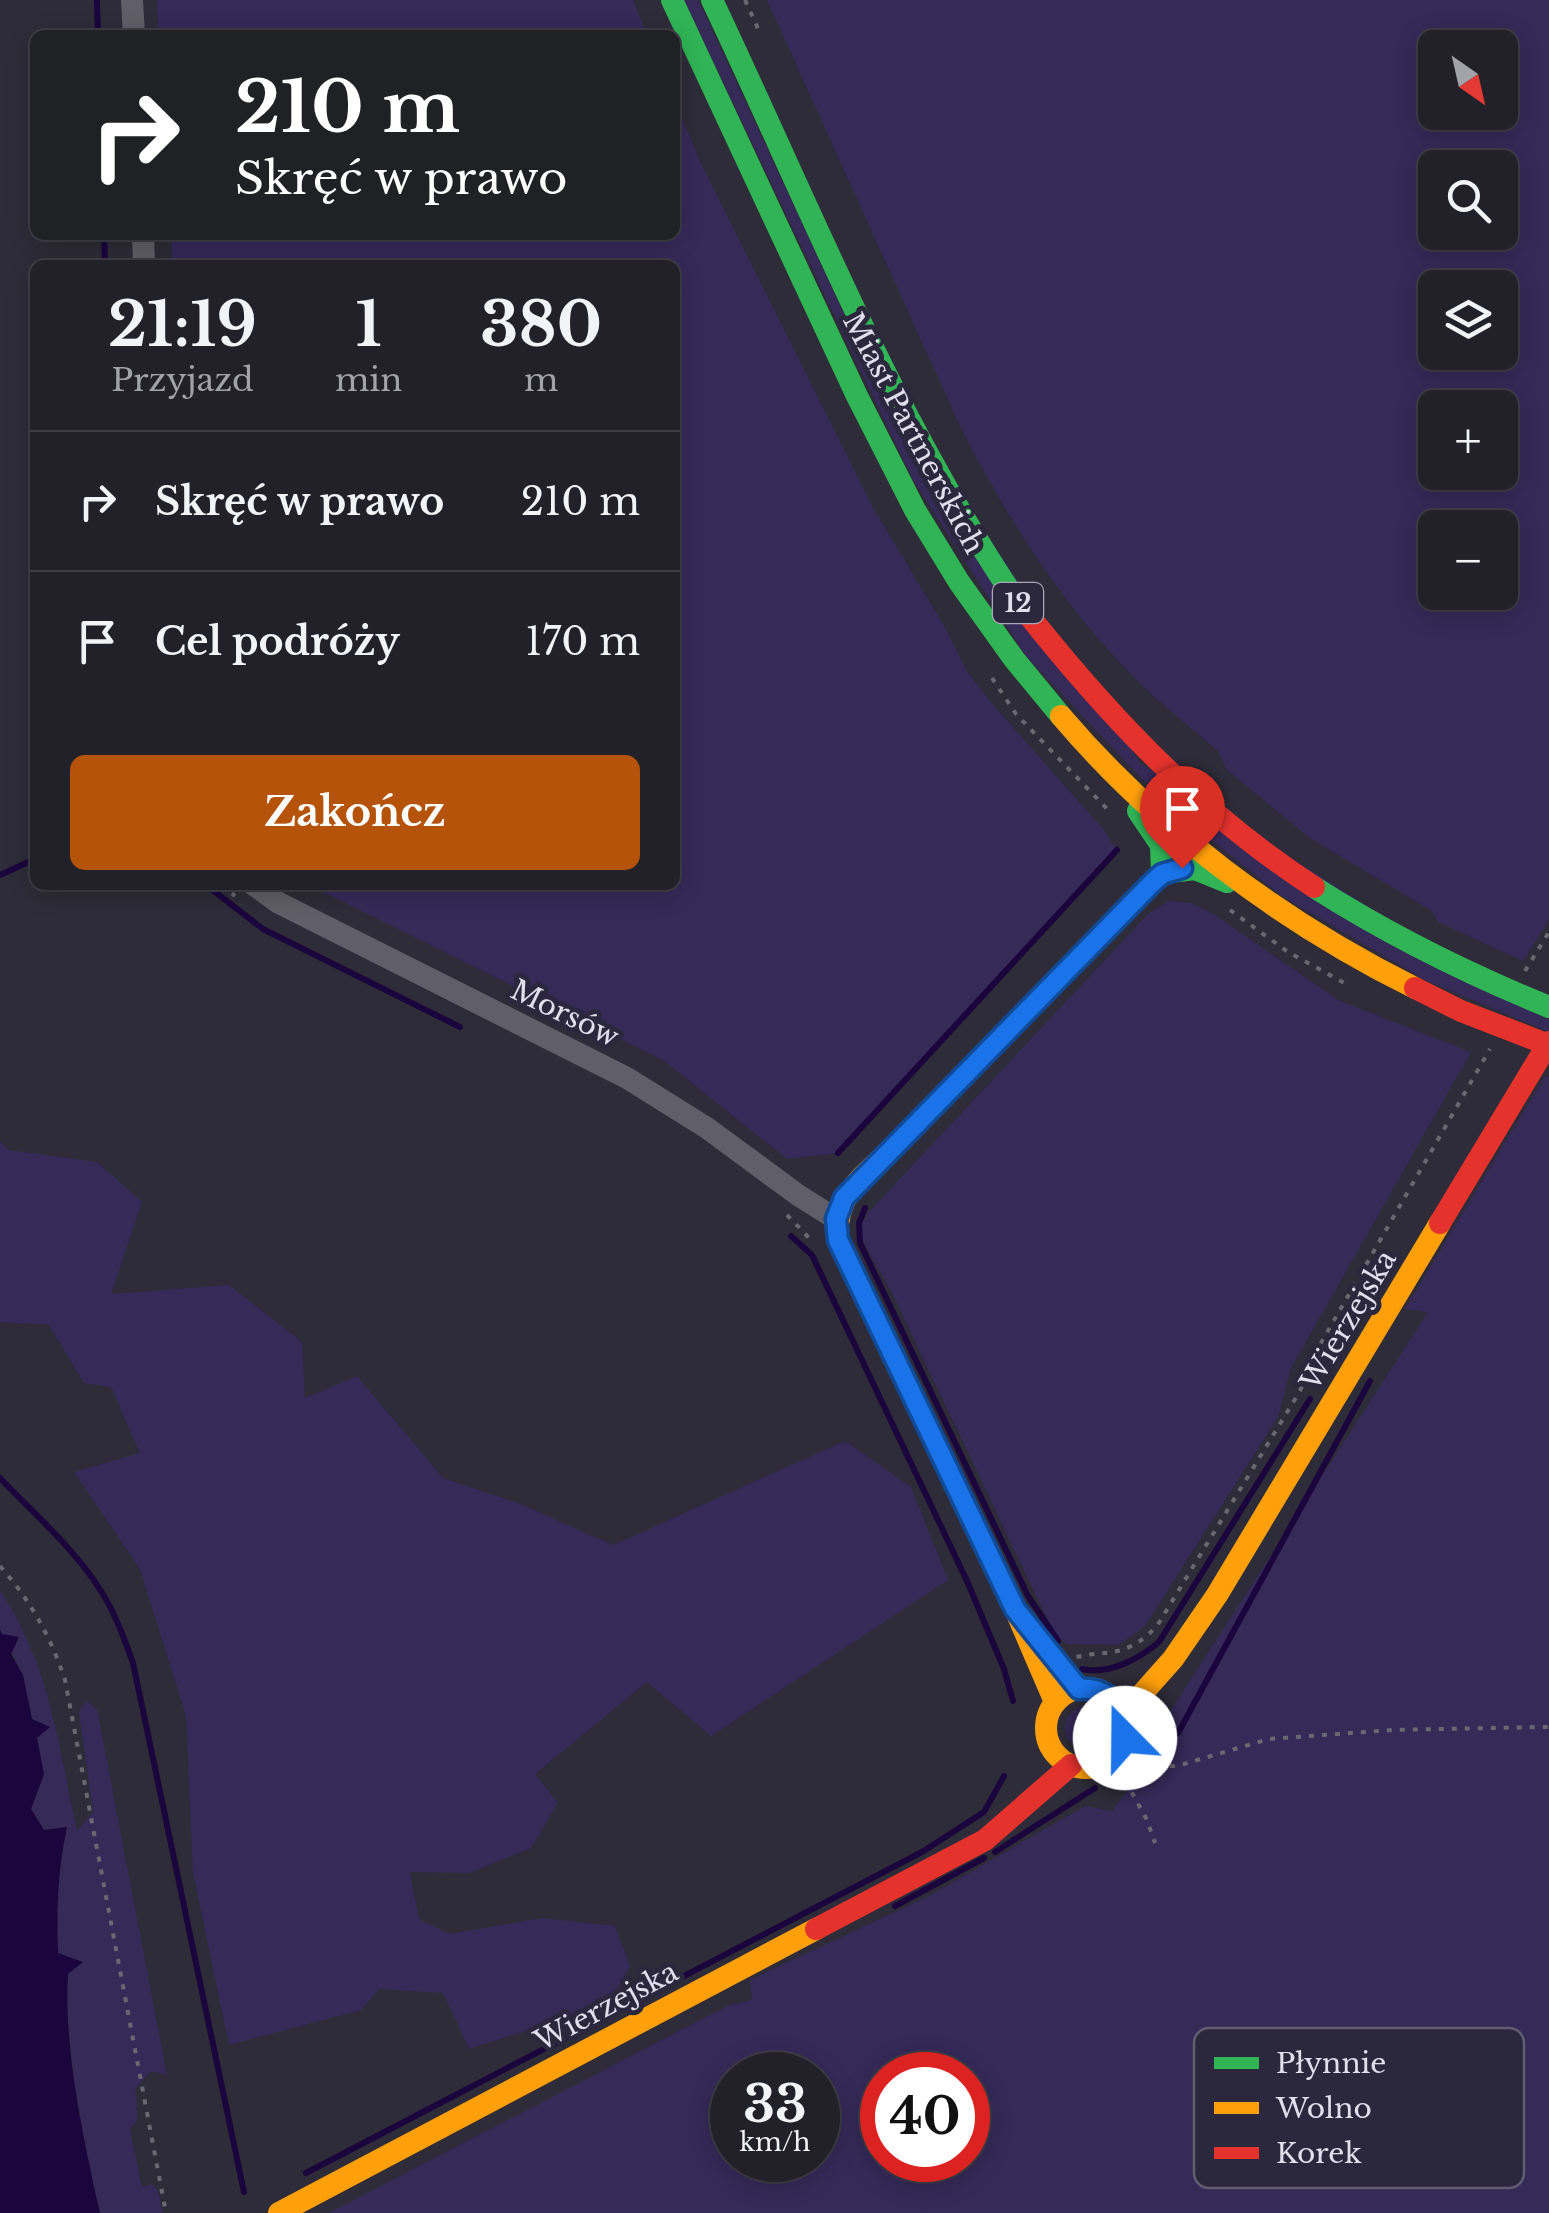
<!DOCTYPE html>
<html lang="pl">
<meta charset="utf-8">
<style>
body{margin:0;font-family:"Libre Baskerville",serif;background:#2e2e36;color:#f1f3f6;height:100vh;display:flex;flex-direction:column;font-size:38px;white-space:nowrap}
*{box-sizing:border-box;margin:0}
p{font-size:32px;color:#a2a3a8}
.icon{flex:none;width:55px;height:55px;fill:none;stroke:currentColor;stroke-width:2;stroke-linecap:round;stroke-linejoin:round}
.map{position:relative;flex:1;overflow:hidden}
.side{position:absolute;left:30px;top:260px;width:650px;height:630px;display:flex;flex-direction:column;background:#22212a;border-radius:15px;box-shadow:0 5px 25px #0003,0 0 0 2px #3f3e47}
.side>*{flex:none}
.hud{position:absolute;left:30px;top:30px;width:650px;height:210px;border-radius:15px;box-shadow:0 5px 25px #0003,0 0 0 2px #3f3e47;background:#202124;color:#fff;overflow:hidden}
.needle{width:65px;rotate:146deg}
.buttons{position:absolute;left:1418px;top:30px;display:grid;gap:20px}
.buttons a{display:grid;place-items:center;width:100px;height:100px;border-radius:15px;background:#22212a;box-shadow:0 5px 25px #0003,0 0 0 2px #3f3e47;font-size:50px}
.speed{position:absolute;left:710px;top:2052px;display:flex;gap:20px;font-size:50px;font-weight:700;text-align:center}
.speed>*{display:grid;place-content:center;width:130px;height:130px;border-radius:50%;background:#22212a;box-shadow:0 5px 25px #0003,0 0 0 2px #3f3e47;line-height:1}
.speed small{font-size:25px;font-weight:400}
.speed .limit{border:15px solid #d22;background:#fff;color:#111}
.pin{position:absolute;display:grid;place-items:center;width:85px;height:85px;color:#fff;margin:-102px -42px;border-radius:50% 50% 50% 0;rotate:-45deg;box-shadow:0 0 10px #0007}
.pin .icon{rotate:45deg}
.me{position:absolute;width:110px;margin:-55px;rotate:338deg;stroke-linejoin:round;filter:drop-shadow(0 0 8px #0008)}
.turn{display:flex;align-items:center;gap:35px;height:210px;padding:0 40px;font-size:45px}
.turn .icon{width:130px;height:130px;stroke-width:2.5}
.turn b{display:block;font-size:70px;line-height:85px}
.eta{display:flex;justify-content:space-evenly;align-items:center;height:170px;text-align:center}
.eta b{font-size:60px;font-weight:700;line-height:70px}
.primary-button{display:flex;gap:20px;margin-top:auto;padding:20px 40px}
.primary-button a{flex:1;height:115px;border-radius:15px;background:#b45309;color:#fff;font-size:40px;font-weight:700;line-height:115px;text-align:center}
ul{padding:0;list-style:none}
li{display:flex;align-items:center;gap:30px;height:140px;padding:0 40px;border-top:2px solid #3f3e47}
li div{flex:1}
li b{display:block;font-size:38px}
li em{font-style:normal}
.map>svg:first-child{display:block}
</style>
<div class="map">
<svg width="1549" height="2213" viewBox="0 0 1549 2213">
<rect width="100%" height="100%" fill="#2e2c38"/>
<path fill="#362a59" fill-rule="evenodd" d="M157,0h476l14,35h-488z
M684,0h14l160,344 283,420 408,256v12l-122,-51 -144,-84 -118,-94 -139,-147 -113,-176z
M767,0h782v920l-26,41 -85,-39 -6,-11 -122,-73 -84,-69 -7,-17c-32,-28 -68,-55 -97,-87 -67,-71 -119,-154 -163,-241zM1435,48h65v64h-65zM1435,168h65v64h-65zM1435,288h65v64h-65zM1435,408h65v64h-65zM1435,528h65v64h-65z
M675,101l25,60 173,347 73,121 21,42 22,29 114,129 14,21 -279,303 -51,6 -124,-99 -354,-175h366v-620h-502l-2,-30h504z
M1169,901l22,2 24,12 123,85 133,52 -180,316 -13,49 -133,209 -26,19 -52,-1 -13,-11 -161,-338 -36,-64 11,-18 280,-299z
M1545,1076l4,1v1136h-1220l398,-207 25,-6 -2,-20 179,-84 156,-90 27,5 30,-40 -8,-19 39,-45 255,-395 -23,-3zM732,2075h86v85h-86zM882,2075h86v85h-86z
M0,1142l9,8 88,12 45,40 -31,92 118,-9 73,57 3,56 52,-22 86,102 75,25 95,42 232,-104 66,46 37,93 -237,156 -64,-54 -112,92 23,29 -27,45 -62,25 -59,-1 9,47 31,15 92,-16 73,8 15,40 -22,39 -139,44 -26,-56 -64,-4 -18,21 -132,35 -36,-172 -7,-157 -46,-147 -66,-97 66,-19 -29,-66 -27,-4 -35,-58 -49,-3z
M0,1590c49,73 59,156 77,241l16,-19 -14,-100 7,-11 11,8 70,366 -16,-4 -16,18 3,30 -8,10 12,58 10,-3 6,7 5,22h-63c-16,-72 -36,-166 -32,-239l14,-12 -24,-8c-2,-42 0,-85 9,-126l-23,2 -13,-21 13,-35 -21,-99 -23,-45z
M1065 1728a22 22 0 1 1 44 0a22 22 0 1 1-44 0Z"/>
<path fill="#1a053d" d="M0,1630l2,4 17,3 -8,17 12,21 9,44 18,8 -13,11 7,36 -13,35 13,21 23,-3c-9,41 -11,84 -9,126l25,9 -15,12c-5,73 16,168 32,239h-100z"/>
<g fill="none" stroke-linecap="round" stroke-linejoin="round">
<path stroke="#1a053d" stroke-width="6" d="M97,0l1,35
M104,235l1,30
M0,875l35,-16
M206,885l57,44 197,98
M838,1153l279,-303
M865,1208l-6,15 1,20 168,353 30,45
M791,1236l21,19 155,326 37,88 9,32
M0,1478c34,36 75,71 101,113 14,22 23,47 32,72l111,529
M1082,1669c27,6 57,-10 77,-27l151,-243
M1178,1733l192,-352
M995,1852l100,-64
M895,1906l89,-48
M306,2173l616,-321 62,-40 20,-36"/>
<path stroke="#6a6972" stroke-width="4" stroke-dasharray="5 8" stroke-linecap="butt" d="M745,0l15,33
M992,678l24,36 95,99
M222,885l13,11
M1230,910l58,42 60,33
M1525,971l24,-39
M787,1215l24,25
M0,1566c30,34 51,71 65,114l101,533
M1064,1661c39,-15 57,3 93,-35l143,-235 13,-34 177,-308
M1113,1758l34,62 8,23
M1118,1767l59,-1 92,-27 123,-9 157,-3"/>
<path stroke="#605e68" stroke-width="22" d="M132,0l2,35
M143,235l1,30
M254,885l25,18 348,175 80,50 91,67 38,24"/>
<path stroke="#30b455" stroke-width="22" d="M672,0l185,396 58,114 44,72 55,77 47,57
M712,0c95,200 177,410 300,594
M1138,811l23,34 1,28 33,-4 32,13
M1314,887c75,48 152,86 235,120
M894,1146l268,-273"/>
<path stroke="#ff9f0a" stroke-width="22" d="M1061,716c96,113 221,206 354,272
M894,1146c-30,30 -60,48 -56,94l177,369 40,93
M1046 1728a40 40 0 1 1 80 0a40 40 0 1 1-80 0Z
M1124,1714l49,-55 44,-64 223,-372
M279,2213l537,-284"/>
<path stroke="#e5322d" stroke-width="22" d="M1012,594c87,112 182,215 302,293
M1415,988l46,23 88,34
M1440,1223l109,-181
M816,1929l169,-89 86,-75"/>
</g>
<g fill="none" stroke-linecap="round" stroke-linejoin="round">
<g stroke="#114b97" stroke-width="25">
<path id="route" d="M1125,1738c3,-30 -16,-51 -46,-49l-64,-80 -177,-369 -2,-21 8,-21 308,-315 10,-9 20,-6"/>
</g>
<use href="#route" stroke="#1a73e8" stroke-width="18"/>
</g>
<g text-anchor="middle" stroke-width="10" stroke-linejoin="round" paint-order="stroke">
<rect fill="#2b273d" stroke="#aaa8b9" stroke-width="2.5" x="993" y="583" width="50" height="40" rx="8"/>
<g font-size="25" font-weight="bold" fill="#e1dfee">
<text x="1018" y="612">12</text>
</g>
<g font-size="28" fill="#e1dfee" stroke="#2b273d">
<text transform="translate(914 433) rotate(62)" y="10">Miast Partnerskich</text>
<text transform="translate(565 1013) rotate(26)" y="10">Morsów</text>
<text transform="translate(1348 1320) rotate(-59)" y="10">Wierzejska</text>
<text transform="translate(606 2006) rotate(-28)" y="10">Wierzejska</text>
</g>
</g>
<rect x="1194" y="2028" width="330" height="160" rx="15" fill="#2b273d" stroke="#625e72" stroke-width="2.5"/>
<rect x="1214" y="2057" width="45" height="12" fill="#30b455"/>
<rect x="1214" y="2102" width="45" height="12" fill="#ff9f0a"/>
<rect x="1214" y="2147" width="45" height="12" fill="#e5322d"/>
<g font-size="28" fill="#e1dfee">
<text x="1276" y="2073">Płynnie</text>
<text x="1276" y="2118">Wolno</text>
<text x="1276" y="2163">Korek</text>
</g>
</svg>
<div class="buttons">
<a><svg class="needle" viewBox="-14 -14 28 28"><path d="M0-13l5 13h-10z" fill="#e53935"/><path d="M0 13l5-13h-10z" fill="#a2a3a8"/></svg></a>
<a><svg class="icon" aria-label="search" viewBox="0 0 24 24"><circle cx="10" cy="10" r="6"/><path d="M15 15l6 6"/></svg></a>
<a><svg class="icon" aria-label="layers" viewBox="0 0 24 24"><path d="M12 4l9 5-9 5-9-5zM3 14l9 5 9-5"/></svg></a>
<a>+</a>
<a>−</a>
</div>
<div class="speed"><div>33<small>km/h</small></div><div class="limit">40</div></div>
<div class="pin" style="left:1182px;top:868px;background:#d93025"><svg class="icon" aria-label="arrive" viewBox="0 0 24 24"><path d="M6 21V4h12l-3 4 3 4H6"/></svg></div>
<svg class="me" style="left:1125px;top:1738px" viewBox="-20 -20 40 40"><circle r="19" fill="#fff"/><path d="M0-13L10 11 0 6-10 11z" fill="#1a73e8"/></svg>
<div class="hud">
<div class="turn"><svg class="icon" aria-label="right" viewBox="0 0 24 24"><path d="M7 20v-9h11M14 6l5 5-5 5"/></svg><div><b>210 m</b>Skręć w prawo</div></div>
</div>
<section class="side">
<div class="eta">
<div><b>21:19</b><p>Przyjazd</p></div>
<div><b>1</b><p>min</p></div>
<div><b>380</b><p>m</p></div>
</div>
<ul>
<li><svg class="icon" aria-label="right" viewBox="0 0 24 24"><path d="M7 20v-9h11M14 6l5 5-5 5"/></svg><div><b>Skręć w prawo</b></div><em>210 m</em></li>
<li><svg class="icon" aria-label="arrive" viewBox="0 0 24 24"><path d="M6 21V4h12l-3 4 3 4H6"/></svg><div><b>Cel podróży</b></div><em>170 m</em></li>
</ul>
<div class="primary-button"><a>Zakończ</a></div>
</section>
</div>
